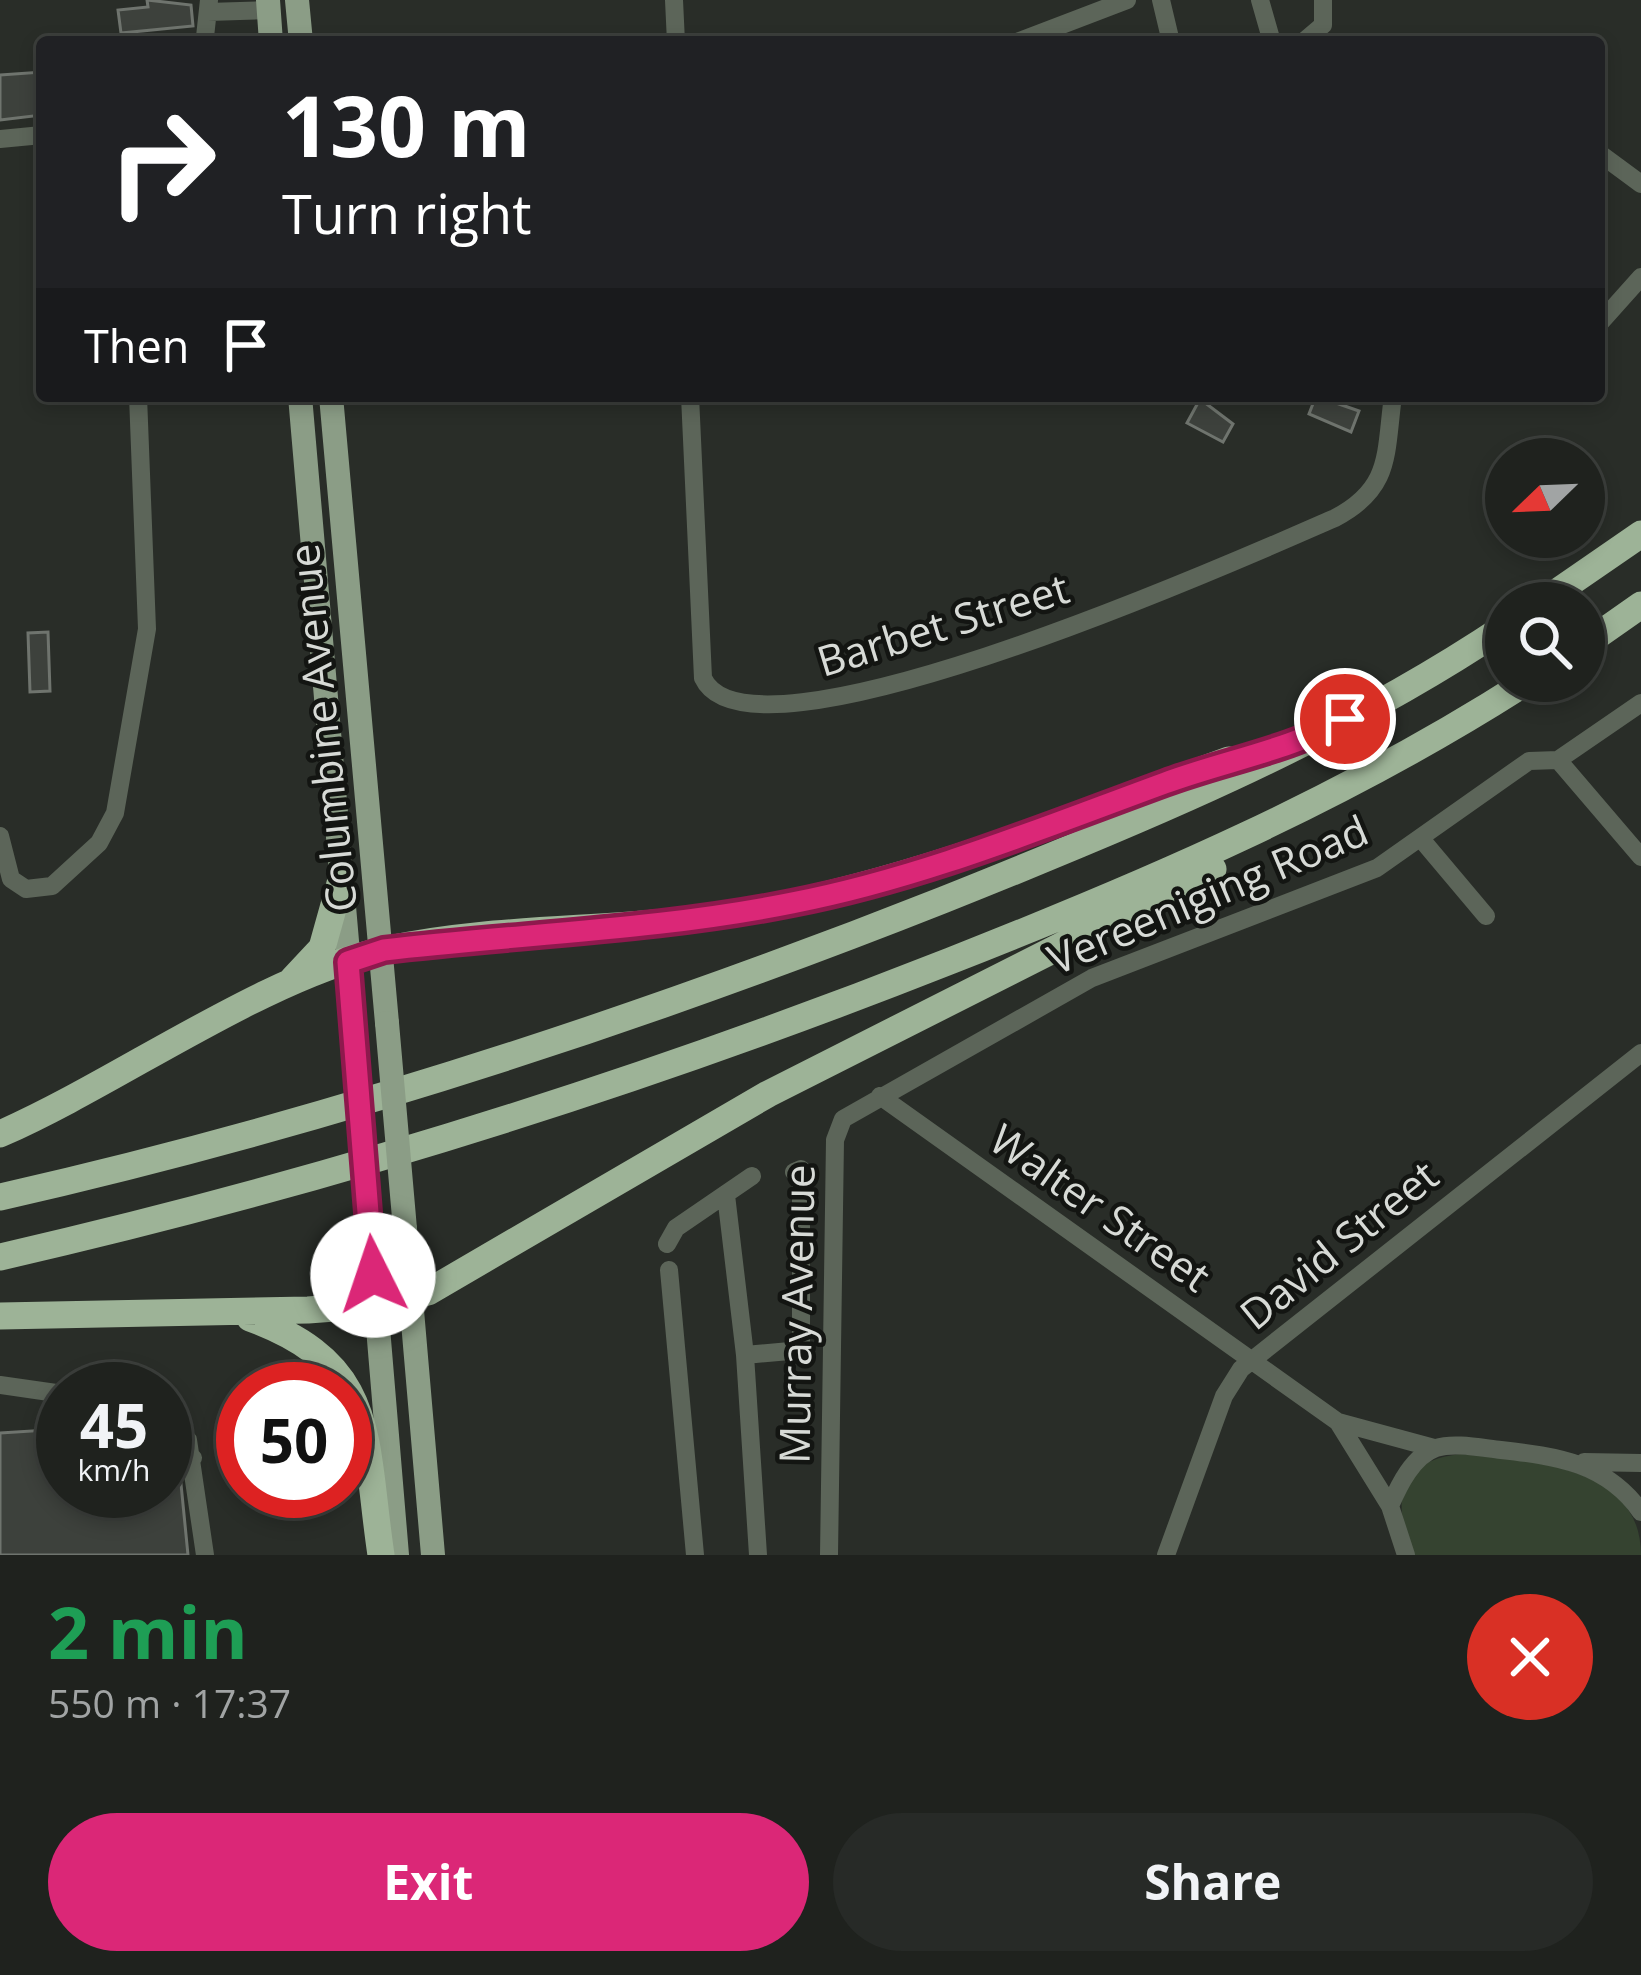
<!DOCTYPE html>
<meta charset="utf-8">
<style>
body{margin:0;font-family:"Open Sans",sans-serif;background:#272a27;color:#f1f3f6;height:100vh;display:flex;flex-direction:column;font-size:45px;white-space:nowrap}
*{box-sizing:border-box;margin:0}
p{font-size:39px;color:#a1a4a4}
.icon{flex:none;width:66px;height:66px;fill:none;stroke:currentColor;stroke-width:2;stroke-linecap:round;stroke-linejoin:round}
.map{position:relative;height:1555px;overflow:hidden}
.panel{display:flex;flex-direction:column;background:#1f221e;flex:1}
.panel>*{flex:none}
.top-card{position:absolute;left:36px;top:36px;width:1569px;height:366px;border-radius:12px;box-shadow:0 6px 18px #0003,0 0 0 3px #3c3f3c;background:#202124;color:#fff;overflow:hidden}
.needle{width:78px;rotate:247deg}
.fabs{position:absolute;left:1485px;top:438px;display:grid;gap:24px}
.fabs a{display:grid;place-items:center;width:120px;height:120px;border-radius:50%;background:#1f221e;box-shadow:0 6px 18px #0003,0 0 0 3px #3c3f3c;font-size:60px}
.speed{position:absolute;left:36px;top:1362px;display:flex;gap:24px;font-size:60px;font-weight:700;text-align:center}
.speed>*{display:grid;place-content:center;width:156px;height:156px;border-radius:50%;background:#1f221e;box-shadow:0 6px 18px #0003,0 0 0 3px #3c3f3c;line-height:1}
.speed small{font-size:30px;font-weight:400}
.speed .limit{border:18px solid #d22;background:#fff;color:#111}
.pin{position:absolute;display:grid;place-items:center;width:102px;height:102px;color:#fff;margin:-51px;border:6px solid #fff;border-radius:50%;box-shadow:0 3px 12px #0007}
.me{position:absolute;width:132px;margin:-66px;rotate:356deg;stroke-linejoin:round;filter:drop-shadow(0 0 9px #0008)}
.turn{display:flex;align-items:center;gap:42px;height:252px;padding:0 48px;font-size:54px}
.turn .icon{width:156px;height:156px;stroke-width:2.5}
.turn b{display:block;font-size:84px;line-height:102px}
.then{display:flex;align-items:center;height:114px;padding:0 48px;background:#0003;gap:24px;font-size:45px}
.round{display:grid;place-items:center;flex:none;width:126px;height:126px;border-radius:63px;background:#272a27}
.summary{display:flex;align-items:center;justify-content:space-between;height:204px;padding:0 48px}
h1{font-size:72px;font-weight:700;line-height:90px;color:#1e9e55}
.cta{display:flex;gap:24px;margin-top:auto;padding:24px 48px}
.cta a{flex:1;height:138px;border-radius:72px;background:#db2777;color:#fff;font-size:48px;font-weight:700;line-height:138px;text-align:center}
.cta a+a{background:#272a27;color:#f1f3f6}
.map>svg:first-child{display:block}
</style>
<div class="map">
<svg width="1641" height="1555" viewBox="0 0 1641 1555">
<rect width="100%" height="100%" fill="#292d28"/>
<path fill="#354330" d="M1460,1454c66,7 181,9 181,101h-228c-20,-52 -19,-93 47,-101z"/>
<path fill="#3d413c" stroke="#6f746e" stroke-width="3" d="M147,0l44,5 2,21 -72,7 -3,-23 30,-3z
M42,72v43l-42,5v-45z
M1316,396l43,15 -8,21 -42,-18z
M1200,399l33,25 -10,18 -36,-19z
M48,632l2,59 -20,1 -2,-59z
M63,1429v62h102v-6l16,-1 7,71h-188v-122z"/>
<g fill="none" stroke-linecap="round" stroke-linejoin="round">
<path stroke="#5c6559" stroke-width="18" d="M674,0l2,42
M1161,0l10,42
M1260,0l12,42
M208,12l61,-2
M205,37l4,-37
M1017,42l110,-42
M1303,42l20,-17v-25
M0,139l42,-4
M1599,153l42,31
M1599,324l42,-47
M690,396l13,282c47,102 547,-123 632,-160 57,-30 50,-64 58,-122
M1558,760l83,97
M1558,760l83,-57
M0,836l11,43 15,10 26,-3 47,-43 16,-30 32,-184 -9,-233
M1422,840l64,76
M880,1096l458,326 52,84
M726,1195l19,160 13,200
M667,1244l9,-16 76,-52
M669,1270l26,285
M745,1355l56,-5v-181l-7,3
M0,1385l63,9
M165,1419l23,21 17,115
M1338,1422l96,26
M165,1460l28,-2
M1584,1462l57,1
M829,1555l6,-415 8,-21 249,-141 285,-110 152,-107 29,-1
M1166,1555l58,-159 17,-27 400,-316
M1406,1555l-16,-49c9,-21 23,-50 46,-58 18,-6 46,0 65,2 55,6 106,13 140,62"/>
<path stroke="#8b9d86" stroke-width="24" d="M268,0l3,42
M297,0l4,42
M300,396l55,638
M331,396l56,627
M405,1229l28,326
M371,1244l26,311"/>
<path stroke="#9db397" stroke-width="27" d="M1541,603l100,-69
M1584,645l57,-40
M293,979l29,-31 19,-68
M0,1134c119,-52 260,-156 384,-184 118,-26 242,-17 361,-38 168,-30 325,-94 484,-152
M0,1197c322,-73 637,-176 943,-297 193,-77 390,-158 563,-274
M0,1257c324,-74 641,-174 950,-296 201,-79 396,-163 578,-280
M0,1316l308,-6 67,-5 53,-13 340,-198 445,-225
M250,1318c128,47 113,117 131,237"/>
<path stroke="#8b9d86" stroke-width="24" d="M387,1023l18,206
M355,1034l16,210"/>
</g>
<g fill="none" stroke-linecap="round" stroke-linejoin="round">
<g stroke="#8e194d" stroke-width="30">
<path id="route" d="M373,1275l-25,-313 36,-12c136,-16 274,-20 408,-47 129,-25 250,-75 373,-120 59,-22 125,-33 180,-64"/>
</g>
<use href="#route" stroke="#db2777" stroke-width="21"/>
</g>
<g text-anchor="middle" stroke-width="9" stroke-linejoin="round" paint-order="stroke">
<g font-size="42" fill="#d7dad6" stroke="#131512">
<text transform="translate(943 625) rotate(-17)" y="15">Barbet Street</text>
<text transform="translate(323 728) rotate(-96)" y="15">Columbine Avenue</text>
<text transform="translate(1208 895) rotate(-23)" y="15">Vereeniging Road</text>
<text transform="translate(1100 1208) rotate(35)" y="15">Walter Street</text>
<text transform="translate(1339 1245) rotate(-39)" y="15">David Street</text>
<text transform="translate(797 1314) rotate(-89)" y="15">Murray Avenue</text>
</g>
</g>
</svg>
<div class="fabs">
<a><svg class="needle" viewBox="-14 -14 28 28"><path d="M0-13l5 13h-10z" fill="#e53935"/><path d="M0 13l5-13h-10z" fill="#a1a4a4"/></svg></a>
<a><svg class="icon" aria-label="search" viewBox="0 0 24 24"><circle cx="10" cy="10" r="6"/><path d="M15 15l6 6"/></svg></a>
</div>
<div class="speed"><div>45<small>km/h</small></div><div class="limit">50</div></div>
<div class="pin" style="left:1345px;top:719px;background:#d93025"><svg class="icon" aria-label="arrive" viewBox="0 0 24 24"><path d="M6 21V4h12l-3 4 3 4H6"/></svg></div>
<svg class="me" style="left:373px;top:1275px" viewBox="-20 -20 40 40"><circle r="19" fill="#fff"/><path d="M0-13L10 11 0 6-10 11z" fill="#db2777"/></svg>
<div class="top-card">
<div class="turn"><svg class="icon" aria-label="right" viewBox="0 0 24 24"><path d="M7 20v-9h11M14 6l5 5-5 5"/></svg><div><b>130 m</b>Turn right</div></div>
<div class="then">Then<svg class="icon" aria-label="arrive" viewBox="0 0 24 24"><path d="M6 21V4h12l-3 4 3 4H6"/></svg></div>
</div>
</div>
<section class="panel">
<div class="summary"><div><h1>2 min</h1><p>550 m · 17:37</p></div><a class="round" style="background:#d93025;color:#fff"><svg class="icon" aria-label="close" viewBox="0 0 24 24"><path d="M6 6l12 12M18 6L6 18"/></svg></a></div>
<div class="cta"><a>Exit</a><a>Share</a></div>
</section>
